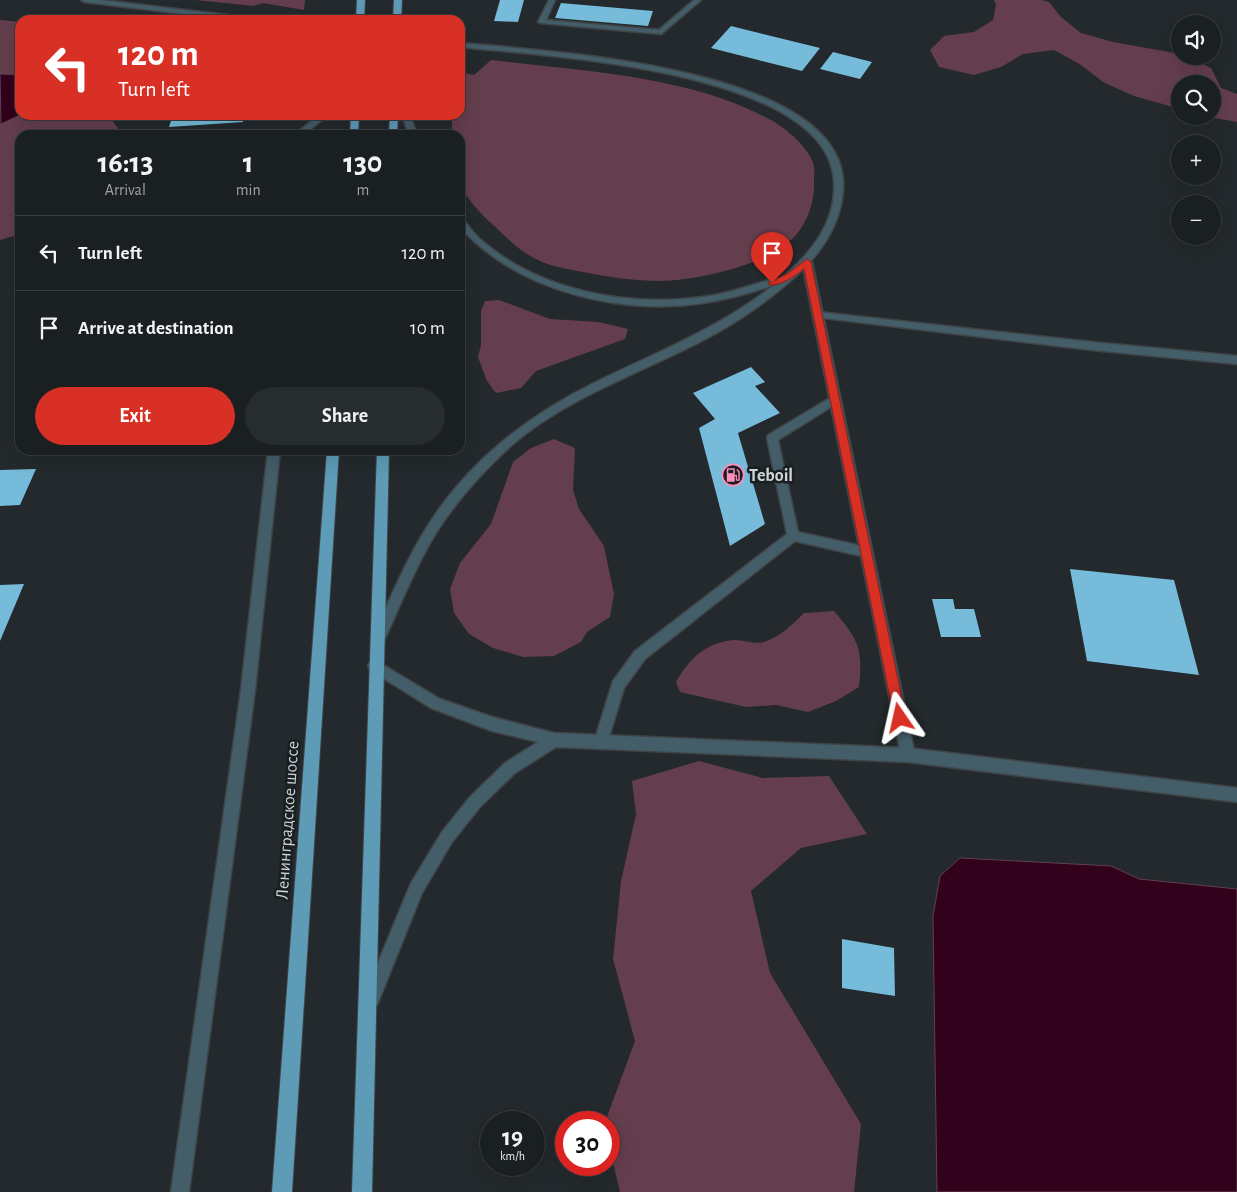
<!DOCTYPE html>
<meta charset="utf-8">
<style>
body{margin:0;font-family:"Alegreya Sans",sans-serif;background:#272c2e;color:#f1f3f6;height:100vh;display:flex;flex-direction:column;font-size:19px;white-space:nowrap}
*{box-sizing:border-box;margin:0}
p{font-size:16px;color:#9fa2a5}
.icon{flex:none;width:28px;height:28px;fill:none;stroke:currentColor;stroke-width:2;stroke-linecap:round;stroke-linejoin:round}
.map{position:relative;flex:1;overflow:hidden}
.drawer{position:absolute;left:15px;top:130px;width:450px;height:325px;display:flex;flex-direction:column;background:#1a1f21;border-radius:15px;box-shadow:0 5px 20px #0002,0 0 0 1px #383d3f}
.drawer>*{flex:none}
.top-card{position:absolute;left:15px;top:15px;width:450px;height:105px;border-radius:15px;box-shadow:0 5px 20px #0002,0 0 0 1px #383d3f;background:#d93025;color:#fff;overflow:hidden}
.controls{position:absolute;left:1171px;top:15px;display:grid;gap:10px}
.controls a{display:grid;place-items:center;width:50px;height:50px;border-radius:50%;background:#1a1f21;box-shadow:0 5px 20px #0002,0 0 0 1px #383d3f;font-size:25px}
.speed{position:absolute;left:480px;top:1111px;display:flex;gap:10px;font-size:25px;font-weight:700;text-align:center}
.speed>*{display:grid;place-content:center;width:65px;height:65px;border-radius:50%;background:#1a1f21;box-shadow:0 5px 20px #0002,0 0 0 1px #383d3f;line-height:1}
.speed small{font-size:12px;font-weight:400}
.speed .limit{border:8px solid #d22;background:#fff;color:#111}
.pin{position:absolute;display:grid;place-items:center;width:42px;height:42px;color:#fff;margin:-51px -21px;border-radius:50% 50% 50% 0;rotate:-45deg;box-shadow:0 0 5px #0007}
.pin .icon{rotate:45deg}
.me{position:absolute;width:55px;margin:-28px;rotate:349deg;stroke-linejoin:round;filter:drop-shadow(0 0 4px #0008)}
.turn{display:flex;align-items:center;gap:18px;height:105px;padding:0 20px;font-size:22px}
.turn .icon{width:65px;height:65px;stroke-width:2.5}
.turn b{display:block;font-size:35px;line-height:42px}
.eta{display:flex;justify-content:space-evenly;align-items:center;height:85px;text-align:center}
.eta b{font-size:30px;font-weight:600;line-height:35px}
.cta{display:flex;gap:10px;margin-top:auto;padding:10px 20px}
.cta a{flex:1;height:58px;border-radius:30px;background:#d93025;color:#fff;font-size:20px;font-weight:600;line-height:58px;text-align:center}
.cta a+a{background:#272c2e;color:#f1f3f6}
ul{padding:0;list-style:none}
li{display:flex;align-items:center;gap:15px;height:75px;padding:0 20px;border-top:1px solid #383d3f}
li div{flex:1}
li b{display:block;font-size:19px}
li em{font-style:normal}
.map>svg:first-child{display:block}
</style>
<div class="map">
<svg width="1237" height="1192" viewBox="0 0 1237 1192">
<rect width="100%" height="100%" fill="#23292c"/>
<path fill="#643e4d" d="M196,0h109l-1,10 -41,-7 -10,3z
M994,0h48l7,2 12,15 20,16 32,9 67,12v2h5l26,12 10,20 16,6v28l-33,-6h8v-32h-32v25l-46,-13 -31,-14 -22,-17 -27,-15 -31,4 -22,13 -27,8 -35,-8 -9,-17 14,-14 30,-4 19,-12 3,-15z
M0,20l20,2v53l-20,-1z
M491,60c90,11 195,15 276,58 17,8 43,30 47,48 1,4 0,9 0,13 1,20 -5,41 -18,56 -26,30 -98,45 -136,46 -25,0 -52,-4 -77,-9 -15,-3 -31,-5 -45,-12 -18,-8 -33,-24 -47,-37 -10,-9 -28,-28 -31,-41 -3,-14 0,-32 0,-47h-8v-20h8v-43l14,3z
M20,115h89l13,20h-102v99l-20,6v-116z
M499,300l51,19 49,3 29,7 -3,10 -89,32 -15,17 -25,5 -9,-12 -9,-24 3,-12v-34l4,-10z
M554,439l21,9 -2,42 6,19 25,37 10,48 -4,23 -23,15 -6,10 -27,14 -31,1 -30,-9 -24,-14 -15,-21 -4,-24 10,-26 31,-39 22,-62 18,-14z
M834,611c25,29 29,38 25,76l-23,14 -28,11 -32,-7 -30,2 -66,-15 -4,-10c13,-23 29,-39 57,-42 10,-1 21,5 31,2 17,-6 28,-17 40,-29z
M699,761l64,17 66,-2 38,58 -66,14 -50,43 19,82 91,151 -7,68h-234l-11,-46v-24h-4l30,-81 -22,-82 8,-78 15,-67 -4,-33z"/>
<path fill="#32011b" stroke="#614053" d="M0,74l20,1v40l-19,9z
M960,858l151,8 28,13 98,10v303h-300l-4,-276 7,-40z"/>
<path fill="#76bbda" d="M500,0h24l-6,22 -24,-1z
M561,3l92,8 -5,15 -93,-8z
M731,26l89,22 -18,23 -91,-23z
M833,52l39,10 -12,17 -40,-10z
M173,115h71l-1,7 -74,5z
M751,367l14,15 -10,4 25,27 -42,20 27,91 -35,22 -31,-118 16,-9 -22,-26z
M36,469l-16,36 -20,1v-36z
M1070,569l104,11 25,95 -112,-14z
M24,584l-24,57v-56z
M932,599h21l2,10h19l7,28h-40z
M842,939l52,9 1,48 -53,-8z"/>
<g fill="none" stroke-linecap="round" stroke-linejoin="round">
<g stroke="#3f4447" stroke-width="3">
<path id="service" d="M549,0h6l-9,20 113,10 35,-30h7l-40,34 -121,-11 -2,-1z
M319,115h9l-25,20h-9z
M818,312l274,30 145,14v8l-145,-14 -277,-33 -2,-2z
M835,395l4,1 1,3 -1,3 -61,38 20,92 68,15 4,1 2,4 -2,4 -4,1 -71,-16 -150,118 -21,29 -18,59 -5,2 -5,-2 -2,-5 19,-61 22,-30 152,-117 -20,-96 1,-3z
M268,450h12l-25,240 -66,502h-18l70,-502z"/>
</g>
<g stroke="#3f4447" stroke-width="3">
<path id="minor" d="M807,259l5,3 103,493 -2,5 -5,2 -5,-2 -2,-5 -99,-493z"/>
</g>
<g stroke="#3f4447" stroke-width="3">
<path id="tertiary" d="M81,0h20l152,18 4,2h-22l-151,-18z
M460,43c84,8 393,23 383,148 -4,53 -47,88 -87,117 -76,55 -171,75 -243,136 -29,26 -56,56 -77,89 -21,34 -36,73 -53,110l-5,2 -5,-2 -1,-4c17,-38 33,-77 55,-112 40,-64 100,-111 167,-144 63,-31 124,-54 180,-98 -23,8 -46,14 -70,18 -83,13 -187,-12 -244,-76v-8l3,1c6,6 11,14 18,20 58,51 147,67 222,57 25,-3 48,-12 73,-19l4,2c30,-26 57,-57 54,-99 -7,-112 -291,-125 -374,-134z
M402,115h8l7,20h-8z
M375,660l65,39 52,18 62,16 354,15 329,40v14l-329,-40 -352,-15 -41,26 -35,34 -28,35 -30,51 -45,112 -6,2 -6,-2 -2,-6 48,-116 31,-51 28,-35 35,-34 33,-21 -46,-11 -61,-23 -61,-38 -2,-4 2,-4z"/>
</g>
<g stroke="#3f4447" stroke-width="2">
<path id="trunk" d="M357,0h8l-1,20h-8z
M394,0h8l-1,20h-8z
M351,115h8l-1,20h-8z
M390,115h8l-1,20h-8z
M327,450h12l-47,742h-20z
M377,450h12l-17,742h-20z"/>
</g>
<use href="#service" fill="#435d69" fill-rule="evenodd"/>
<use href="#minor" fill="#435d69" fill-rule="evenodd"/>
<use href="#tertiary" fill="#435d69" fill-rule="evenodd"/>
<use href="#trunk" fill="#5d9bb7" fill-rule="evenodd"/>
</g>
<path fill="#d93025" stroke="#8d1f18" d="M807,259l4,3 95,456 -1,4 -5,2 -4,-2 -2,-4 -90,-449c-9,7 -23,17 -35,16l-1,-2 19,-9z"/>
<defs>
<g id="fuel-ring" transform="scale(1.125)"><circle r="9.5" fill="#191f22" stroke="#fe8ebd" stroke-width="1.5"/><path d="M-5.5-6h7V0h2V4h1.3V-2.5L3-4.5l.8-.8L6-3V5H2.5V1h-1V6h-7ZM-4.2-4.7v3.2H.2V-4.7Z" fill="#fe8ebd"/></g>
</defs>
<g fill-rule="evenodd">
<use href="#fuel-ring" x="733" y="475"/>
</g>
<g text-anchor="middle" stroke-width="5" stroke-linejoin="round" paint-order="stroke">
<g font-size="18" font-weight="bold" fill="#cfd4d6" stroke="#191f22" text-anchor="start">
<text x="749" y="481">Teboil</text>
</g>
<g font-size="18" fill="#cfd4d6" stroke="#191f22">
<text transform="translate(287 820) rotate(-86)" y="6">Ленинградское шоссе</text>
</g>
</g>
</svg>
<div class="controls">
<a><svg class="icon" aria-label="sound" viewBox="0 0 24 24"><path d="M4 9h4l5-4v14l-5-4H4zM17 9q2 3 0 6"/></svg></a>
<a><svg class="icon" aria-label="search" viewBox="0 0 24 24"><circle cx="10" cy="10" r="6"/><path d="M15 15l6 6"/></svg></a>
<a>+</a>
<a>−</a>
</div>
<div class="speed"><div>19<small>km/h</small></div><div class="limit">30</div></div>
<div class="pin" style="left:772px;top:283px;background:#d93025"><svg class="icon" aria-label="arrive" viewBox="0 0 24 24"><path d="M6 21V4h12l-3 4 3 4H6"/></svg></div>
<svg class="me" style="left:900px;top:718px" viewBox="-20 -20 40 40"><path d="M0-17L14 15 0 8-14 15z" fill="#d93025" stroke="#fff" stroke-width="4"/></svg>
<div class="top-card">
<div class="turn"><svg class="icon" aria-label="left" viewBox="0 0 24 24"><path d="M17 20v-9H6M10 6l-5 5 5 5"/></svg><div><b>120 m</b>Turn left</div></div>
</div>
<section class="drawer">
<div class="eta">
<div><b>16:13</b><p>Arrival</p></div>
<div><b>1</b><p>min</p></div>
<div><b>130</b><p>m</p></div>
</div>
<ul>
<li><svg class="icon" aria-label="left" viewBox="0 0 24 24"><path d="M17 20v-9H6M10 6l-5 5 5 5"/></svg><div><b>Turn left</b></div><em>120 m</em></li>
<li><svg class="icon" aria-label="arrive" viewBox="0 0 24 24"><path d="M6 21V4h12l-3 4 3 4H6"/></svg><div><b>Arrive at destination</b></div><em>10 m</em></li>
</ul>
<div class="cta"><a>Exit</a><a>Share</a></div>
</section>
</div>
